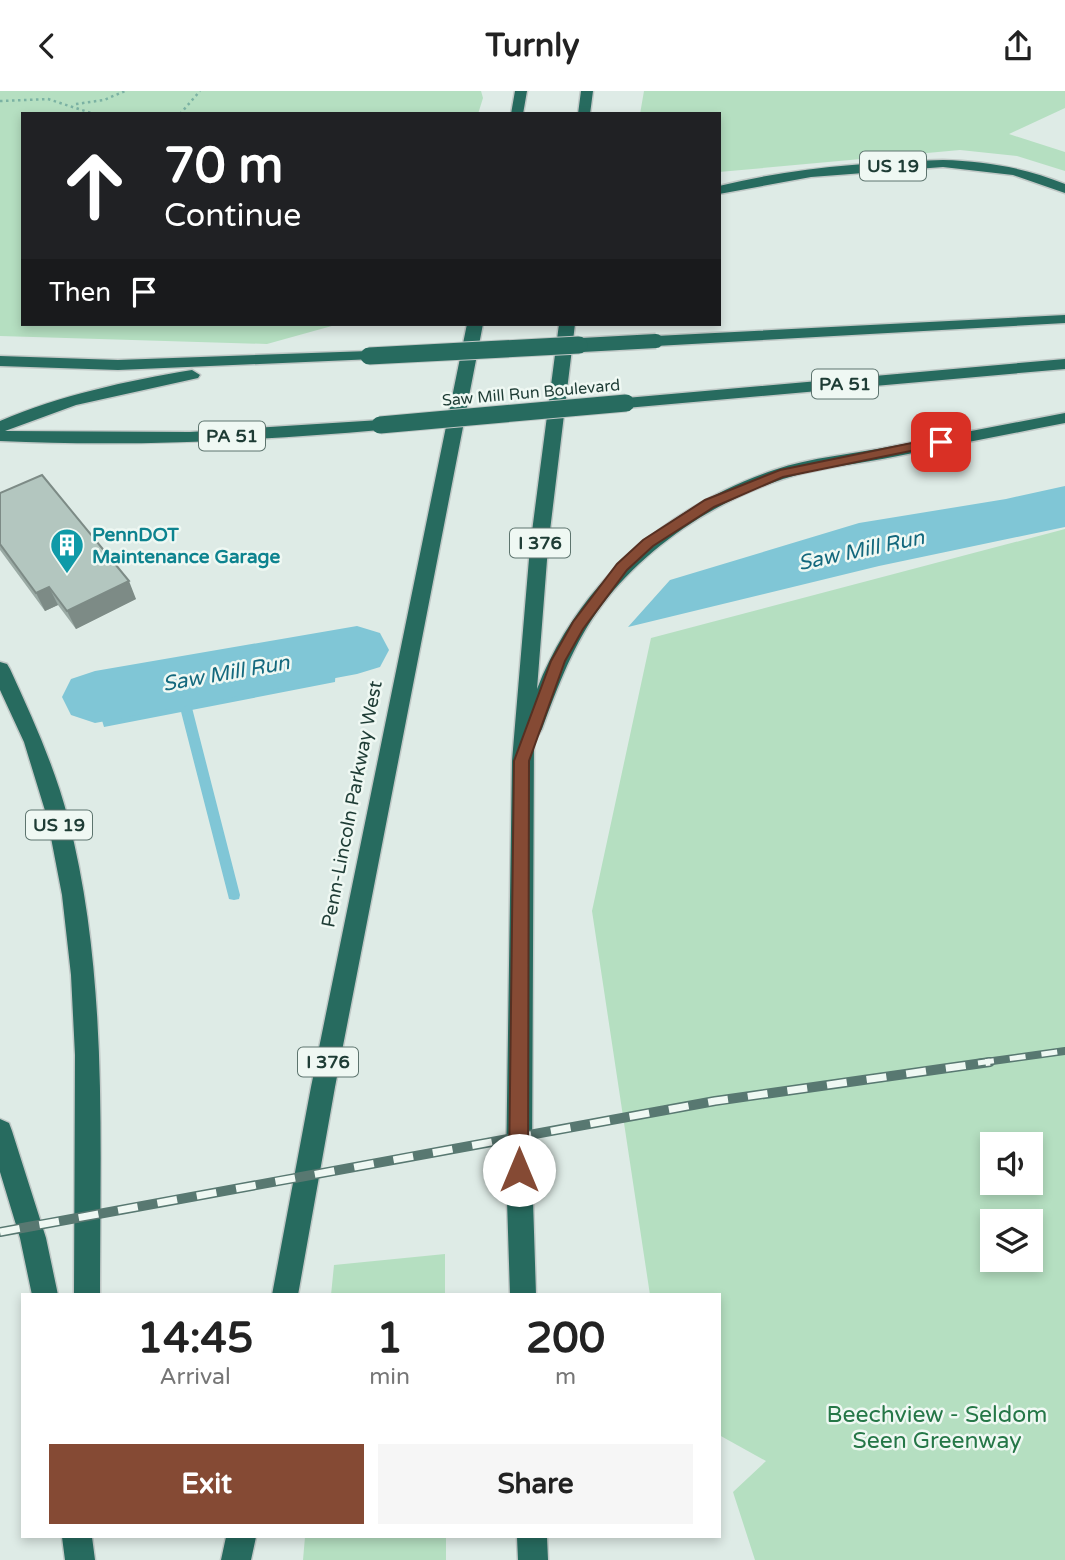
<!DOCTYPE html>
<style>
body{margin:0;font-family:"Varela Round",sans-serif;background:#f6f6f6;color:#222;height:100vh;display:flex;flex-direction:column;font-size:26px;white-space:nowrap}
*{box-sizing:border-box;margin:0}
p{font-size:23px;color:#767676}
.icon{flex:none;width:38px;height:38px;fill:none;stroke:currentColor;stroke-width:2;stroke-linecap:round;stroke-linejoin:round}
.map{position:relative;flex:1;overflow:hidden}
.side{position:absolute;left:21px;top:1202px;width:700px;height:245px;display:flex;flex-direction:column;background:#fff;border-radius:0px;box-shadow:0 4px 10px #0003}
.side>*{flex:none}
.hud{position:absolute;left:21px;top:21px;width:700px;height:214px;border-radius:0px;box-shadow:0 4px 10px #0003;background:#202124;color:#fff;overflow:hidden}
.fabs{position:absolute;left:980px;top:1041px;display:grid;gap:14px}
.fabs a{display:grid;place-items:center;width:63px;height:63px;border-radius:0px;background:#fff;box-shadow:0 4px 10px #0003;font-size:35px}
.pin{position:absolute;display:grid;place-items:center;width:60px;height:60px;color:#fff;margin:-30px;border-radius:14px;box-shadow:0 4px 10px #0006}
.me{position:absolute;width:77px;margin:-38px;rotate:0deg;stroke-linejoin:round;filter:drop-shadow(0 0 5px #0008)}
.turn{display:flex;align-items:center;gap:24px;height:147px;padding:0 28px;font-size:32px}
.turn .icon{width:91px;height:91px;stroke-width:2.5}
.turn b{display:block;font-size:49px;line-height:60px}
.then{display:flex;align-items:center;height:66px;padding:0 28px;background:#0003;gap:14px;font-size:26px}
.eta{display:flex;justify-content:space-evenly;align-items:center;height:119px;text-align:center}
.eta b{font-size:42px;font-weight:700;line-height:49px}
.primary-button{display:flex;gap:14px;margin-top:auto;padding:14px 28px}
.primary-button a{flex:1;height:80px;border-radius:0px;background:#854a34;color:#fff;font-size:28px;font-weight:700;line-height:80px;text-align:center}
.primary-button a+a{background:#f6f6f6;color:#222}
header{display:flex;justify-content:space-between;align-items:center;height:91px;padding:0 28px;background:#fff;font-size:32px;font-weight:700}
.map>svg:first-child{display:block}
</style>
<header><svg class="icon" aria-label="back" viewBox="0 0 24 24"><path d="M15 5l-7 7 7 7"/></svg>Turnly<svg class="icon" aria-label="share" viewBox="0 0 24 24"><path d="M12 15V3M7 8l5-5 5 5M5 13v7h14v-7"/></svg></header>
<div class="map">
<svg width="1065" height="1469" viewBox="0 0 1065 1469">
<rect width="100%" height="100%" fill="#deebe6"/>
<path fill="#b5dfc1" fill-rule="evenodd" d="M0,0h481l2,7 -5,16h-455v210h316l-72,20 -267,-8z
M644,0h421v17l-56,26 56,18v19l-48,-15 -57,-6 -241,22v-58h-79z
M1065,438v1031h-310l-22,-68 33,-31 -47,-26v-140h-69l-58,-384 59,-273zM992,1054h39v38h-39zM1031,1130v39h-39v-39z
M445,1163v41h-114l3,-30z
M305,1446h141v23h-143z"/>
<path fill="#80c6d6" d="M1065,395v41l-186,39 -251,61 42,-47 189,-57 147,-24z
M338,543l-3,48 -231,45 -9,-30 7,-26z"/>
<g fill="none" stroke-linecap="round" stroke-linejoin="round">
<path fill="#80c6d6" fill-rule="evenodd" d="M183,601l6,4 51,199 -1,4 -5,1 -5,-1 -1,-4 -51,-199z"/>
<path fill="#80c6d6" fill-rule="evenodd" d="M357,535l23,7 9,17 -9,17 -23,7 -262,49 -24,-8 -9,-18 9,-18 24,-8z"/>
<g stroke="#c0c8c6" stroke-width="3">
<path id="highway" d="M515,0h12l-4,23h-12z
M581,0h12l-3,23h-12z
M943,69c43,1 82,8 122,24v9l-52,-18 -70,-8 -132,10 -92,17v-8c73,-18 149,-24 224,-26z
M1065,224v8l-409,23 -8,-5 8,-5z
M467,233h16l-148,763 -37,208h-26l39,-208z
M559,233h16l-27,223 -11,142c42,-107 129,-182 237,-219 37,-13 81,-16 119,-24 58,-11 115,-22 172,-33v10c-56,11 -111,22 -167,33 -38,8 -79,11 -115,23 -70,23 -137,68 -181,126 -28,37 -44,81 -60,124l-3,5 -5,2 -2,433 4,126h-26l-4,-126 6,-408 18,-214z
M369,260l5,2 3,3 -3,3 -256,11 -118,-4v-10l118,4z
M1065,268v10l-439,39 -8,-5 8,-5z
M192,279l8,5 -2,3 -122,27 -71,26 185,1 190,-12 8,5 -8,5c-127,11 -253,17 -380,11v-20c61,-26 126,-40 192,-51z
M0,571l7,2 3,5c22,48 44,96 58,149 40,154 32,318 32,477h-26l1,-240 -4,-80 -9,-80 -15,-78 -23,-75 -24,-52z
M0,1028l9,4 3,8 34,107 12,57h-26l-12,-57 -20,-66z
M62,1446h30l3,23h-30z
M226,1446h30l-5,23h-30z
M517,1446h30l1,23h-30z"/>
</g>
<path stroke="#7bb2a3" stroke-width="2.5" stroke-dasharray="2.5 3.5" stroke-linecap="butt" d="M0,10l48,-2 46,15
M76,13l28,-4 21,-9
M180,23l20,-23"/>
<use href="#highway" fill="#276b5f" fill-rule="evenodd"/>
<g stroke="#587871" stroke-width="8">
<path id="rail-far1" d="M978,972l87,-12"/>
</g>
<g stroke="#587871" stroke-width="10">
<path id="rail" d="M0,1141l715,-131 275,-39"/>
</g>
<use href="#rail-far1" stroke="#eff8f3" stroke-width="5" stroke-dasharray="16" stroke-linecap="butt"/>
<use href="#rail" stroke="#eff8f3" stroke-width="7" stroke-dasharray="20" stroke-linecap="butt"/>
<g stroke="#c0c8c6" stroke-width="17" stroke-linecap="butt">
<path id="highway-bridge-far1" d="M545,256l111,-6"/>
</g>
<g stroke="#c0c8c6" stroke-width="19" stroke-linecap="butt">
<path id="highway-bridge" d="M369,265l210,-11
M380,334l246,-22"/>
</g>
<use href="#highway-bridge-far1" stroke="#276b5f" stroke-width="14"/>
<use href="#highway-bridge" stroke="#276b5f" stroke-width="17"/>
</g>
<path fill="#9aaaa4" d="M0,402l136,106 -60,30 -18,-24 -13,6 -45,-61z"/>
<path fill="#7d8b86" d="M129,490l7,18 -60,30 -9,-18z
M49,496l9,18 -13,6 -9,-18z"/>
<path fill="#b3c6bf" stroke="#7d8b86" stroke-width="2" d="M42,384l87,106 -62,30 -18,-24 -13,6 -36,-49v-51z"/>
<path fill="#854a34" stroke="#563022" stroke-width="2" d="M941,346l4,2v5l-162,33 -69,30 -61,39 -26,24 -44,59 -18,32 -36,100 -1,409 -3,6 -6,3 -7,-3 -3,-6 5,-409 37,-100 22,-39 44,-58 26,-24 62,-40 75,-30z"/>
<defs>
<g id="building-pin" transform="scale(1.75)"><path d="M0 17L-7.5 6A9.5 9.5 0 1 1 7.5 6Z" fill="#0f9aa8" stroke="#eff8f3"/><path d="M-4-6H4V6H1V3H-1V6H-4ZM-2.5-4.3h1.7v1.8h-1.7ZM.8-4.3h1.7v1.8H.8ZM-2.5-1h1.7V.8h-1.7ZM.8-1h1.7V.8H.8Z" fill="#fff"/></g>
</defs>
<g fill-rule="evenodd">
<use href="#building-pin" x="67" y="454"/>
</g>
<g text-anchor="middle" stroke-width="5" stroke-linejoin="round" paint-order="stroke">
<g font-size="16" fill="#1e3c35" stroke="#eff8f3">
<text transform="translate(531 301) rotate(-5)" y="6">Saw Mill Run Boulevard</text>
</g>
<g fill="#eff8f3" stroke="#5d746e" stroke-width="2">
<rect x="860" y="60.5" width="66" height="29" rx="5"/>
<rect x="812" y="278.5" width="66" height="29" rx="5"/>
<rect x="199" y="330.5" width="66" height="29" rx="5"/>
<rect x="510" y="437.5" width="60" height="29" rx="5"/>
<rect x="26" y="719.5" width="66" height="29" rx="5"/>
<rect x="298" y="956.5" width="60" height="29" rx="5"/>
</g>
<g font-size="18" font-weight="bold" fill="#1e3c35">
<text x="893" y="81">US 19</text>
<text x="845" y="299">PA 51</text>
<text x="232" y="351">PA 51</text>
<text x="540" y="458">I 376</text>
<text x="59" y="740">US 19</text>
<text x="328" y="977">I 376</text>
</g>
<g font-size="19" font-weight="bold" fill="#0d838f" stroke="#eff8f3" text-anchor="start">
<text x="92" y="450">PennDOT<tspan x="92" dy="22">Maintenance Garage</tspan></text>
</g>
<g font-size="19" fill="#1e3c35" stroke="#eff8f3">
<text transform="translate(351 713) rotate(-79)" y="7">Penn-Lincoln Parkway West</text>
</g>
<g font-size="21" font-style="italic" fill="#13687d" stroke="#eff8f3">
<text transform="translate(861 459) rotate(-12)" y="7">Saw Mill Run</text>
<text transform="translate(226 582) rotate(-10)" y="7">Saw Mill Run</text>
</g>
<g font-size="23" fill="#257747" stroke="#eff8f3">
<text x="937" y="1331">Beechview - Seldom<tspan x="937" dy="26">Seen Greenway</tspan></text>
</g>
</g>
</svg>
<div class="fabs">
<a><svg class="icon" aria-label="sound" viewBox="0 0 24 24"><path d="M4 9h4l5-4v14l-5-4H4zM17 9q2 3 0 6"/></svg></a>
<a><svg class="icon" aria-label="layers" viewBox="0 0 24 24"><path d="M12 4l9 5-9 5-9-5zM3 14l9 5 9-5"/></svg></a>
</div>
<div class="pin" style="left:941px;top:351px;background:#d93025"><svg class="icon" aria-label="arrive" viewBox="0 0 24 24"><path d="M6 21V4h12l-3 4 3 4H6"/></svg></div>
<svg class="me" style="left:519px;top:1079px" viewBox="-20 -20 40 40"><circle r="19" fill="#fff"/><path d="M0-13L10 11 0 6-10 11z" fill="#854a34"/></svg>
<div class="hud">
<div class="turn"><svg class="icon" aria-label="ahead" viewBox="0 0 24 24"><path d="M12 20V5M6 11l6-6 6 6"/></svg><div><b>70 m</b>Continue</div></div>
<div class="then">Then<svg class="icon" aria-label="arrive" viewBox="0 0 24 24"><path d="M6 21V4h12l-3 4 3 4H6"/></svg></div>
</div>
<section class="side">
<div class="eta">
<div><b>14:45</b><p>Arrival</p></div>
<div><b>1</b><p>min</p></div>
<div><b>200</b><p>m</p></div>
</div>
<div class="primary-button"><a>Exit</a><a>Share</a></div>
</section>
</div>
